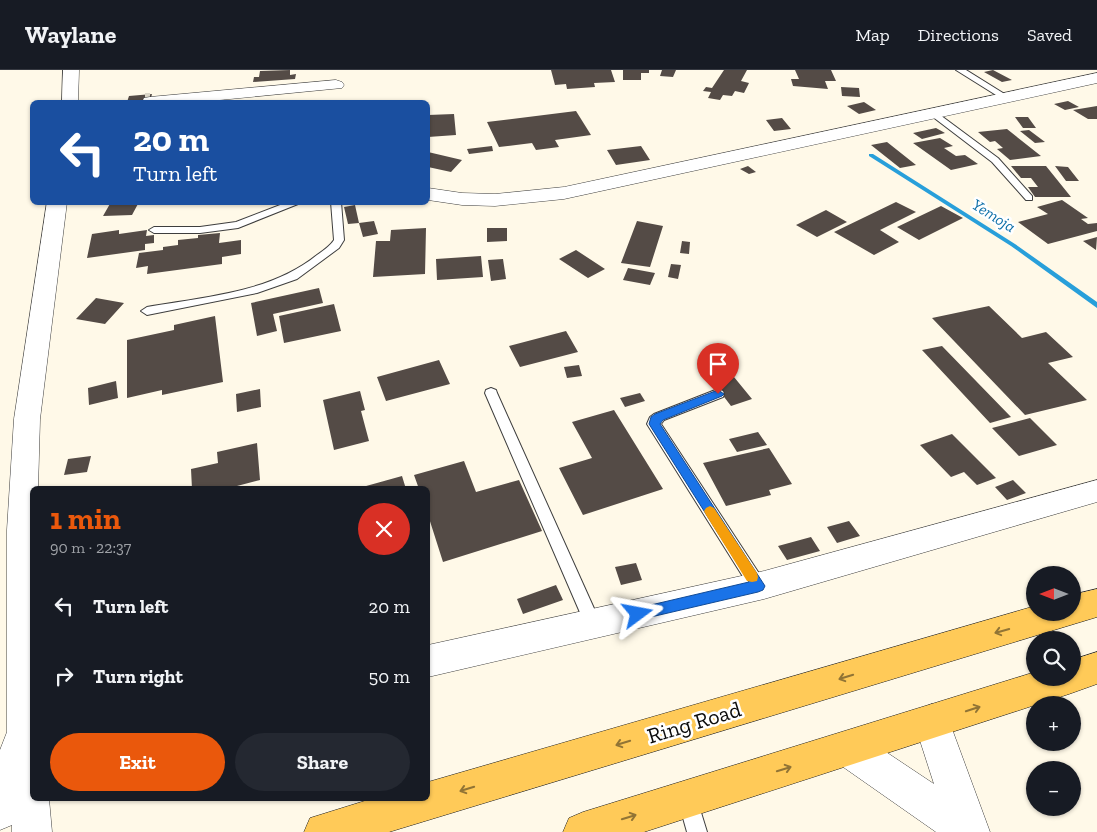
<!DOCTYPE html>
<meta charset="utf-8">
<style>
body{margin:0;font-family:"Zilla Slab",serif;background:#242831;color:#f1f3f6;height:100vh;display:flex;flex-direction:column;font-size:19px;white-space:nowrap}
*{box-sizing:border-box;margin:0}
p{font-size:16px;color:#9ea1a6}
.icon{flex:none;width:28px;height:28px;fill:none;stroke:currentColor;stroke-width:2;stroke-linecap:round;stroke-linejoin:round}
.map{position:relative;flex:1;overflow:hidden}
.side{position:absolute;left:30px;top:416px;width:400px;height:315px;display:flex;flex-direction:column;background:#171b24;border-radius:8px;box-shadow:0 1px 4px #0004}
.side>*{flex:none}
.hud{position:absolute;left:30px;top:30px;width:400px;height:105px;border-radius:8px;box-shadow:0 1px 4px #0004;background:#1a4fa0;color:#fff;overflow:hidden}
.needle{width:32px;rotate:270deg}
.buttons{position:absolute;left:1026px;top:496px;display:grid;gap:10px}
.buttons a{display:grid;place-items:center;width:55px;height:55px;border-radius:50%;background:#171b24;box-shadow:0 1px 4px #0004;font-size:25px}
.pin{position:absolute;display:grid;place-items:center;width:42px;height:42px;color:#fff;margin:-51px -21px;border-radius:50% 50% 50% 0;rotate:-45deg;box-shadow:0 0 5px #0007}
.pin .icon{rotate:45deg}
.me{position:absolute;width:55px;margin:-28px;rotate:77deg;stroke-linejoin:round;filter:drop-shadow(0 0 4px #0008)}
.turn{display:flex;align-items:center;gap:18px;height:105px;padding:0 20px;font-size:22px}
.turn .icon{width:65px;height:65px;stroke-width:2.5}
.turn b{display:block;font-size:35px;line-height:42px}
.round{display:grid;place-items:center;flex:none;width:52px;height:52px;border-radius:26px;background:#242831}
.summary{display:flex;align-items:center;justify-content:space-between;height:85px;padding:0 20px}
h1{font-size:30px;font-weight:700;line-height:38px;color:#ea580c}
.action{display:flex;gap:10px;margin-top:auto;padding:10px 20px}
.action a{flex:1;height:58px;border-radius:30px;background:#ea580c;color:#fff;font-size:20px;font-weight:700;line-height:58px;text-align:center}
.action a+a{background:#242831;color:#f1f3f6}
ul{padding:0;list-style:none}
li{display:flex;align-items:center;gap:15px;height:70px;padding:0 20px}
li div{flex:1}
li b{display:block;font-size:19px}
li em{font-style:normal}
header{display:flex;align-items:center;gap:30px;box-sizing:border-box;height:70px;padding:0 25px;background:#171b24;border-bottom:1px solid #363941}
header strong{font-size:24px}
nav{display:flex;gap:28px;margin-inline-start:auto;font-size:18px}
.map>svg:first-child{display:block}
</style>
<header>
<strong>Waylane</strong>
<nav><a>Map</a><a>Directions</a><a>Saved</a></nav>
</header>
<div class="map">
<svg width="1097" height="762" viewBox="0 0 1097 762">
<rect width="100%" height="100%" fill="#fff9e8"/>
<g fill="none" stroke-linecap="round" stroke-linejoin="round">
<path fill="#289fda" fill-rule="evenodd" d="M869,84h4l142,90 82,58v6l-86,-62 -142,-90z"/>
</g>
<path fill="#544b46" d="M290,0v5l6,-1 -1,5 -42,3 1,-5h5l1,-6z
M551,0h60l4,12 -21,1 1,4 -28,2 -1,-5 -11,1z
M623,0h26v3h-8v7h-18z
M662,0h14l-3,7 -13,-1z
M724,0h23l-6,11 8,2 -5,10 -9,-2 -3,5 -9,-1 -3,5 -12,-2 3,-6 -8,-1 3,-4 6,1z
M795,0h36l5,11h-11l3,8 -35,-3 -2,-7h8z
M993,0l19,10 -10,2 -18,-10z
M841,17l18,1 1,9 -18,-1z
M152,24l-2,8h-23l2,-6z
M1068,31l11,6 -14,3 -11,-6z
M864,32l12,8 -17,4 -12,-8z
M1097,36v13h-9l-15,-9z
M576,41l15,24 -36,5 4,7 -23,3 -4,-7 -33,4 -12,-25z
M454,44l2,21 -28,2v-22z
M1015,47h13l8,11h-13z
M782,48l9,11 -17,2 -8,-11z
M936,58l9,5 -23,6 -9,-6z
M1007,59l34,27 -31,4 -13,-11 6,-1 -8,-7 -5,1 -12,-10z
M1029,60l16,12 -10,1 -15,-12z
M940,68l13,8 -9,2 12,8 9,-1 13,9 -27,6 -38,-27z
M887,72l29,23 -16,3 -29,-23z
M492,76l1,5 -24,3 -2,-5z
M641,76l9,14 -34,5 -9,-15z
M428,82l34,8 -11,12 -23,-5z
M748,96l8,6 -7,2 -9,-5z
M1011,96h35l25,31h-36l-7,-10h10l-7,-9h-10z
M1055,96l13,1 11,14h-13z
M1062,130l26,18 -7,1 7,5 9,-1v8l-49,13 -30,-22 30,-8 -11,-7z
M111,132h28l-7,13 -29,1z
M896,132l20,10 -36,18 19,12 -25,13 -40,-23z
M355,135l4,18 -11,1 -4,-17z
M941,136l22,12 -44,22 -22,-13z
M826,140l21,12 -30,15 -21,-12z
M374,151l4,13 -15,3 -4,-14z
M637,151l26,5 -13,41 -29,-4z
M426,158l-1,46 -52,3 3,-36h14l1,-11z
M487,158h20v13l-20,1z
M119,160v4l28,-4 -1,6 8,-1v8l-9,1v6l-58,8 5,-24z
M220,163l-1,10 22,-3v14l-19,3v7l-75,10 1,-8 -12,2 3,-15 24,-3v-3l15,-2v-5l20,-2v-3z
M1097,167l-1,13 -13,-9z
M682,171l8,1 -1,12 -9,-1z
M576,180l29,19 -17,9 -29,-19z
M481,186l2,21 -46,3 -1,-21z
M503,189l3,20 -15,2 -3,-21z
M671,194l10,1 -3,14 -10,-2z
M628,198l27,5 -5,12 -27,-5z
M319,218l4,15 -50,11 4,17 -20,5 -6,-33z
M96,228l28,5 -19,21 -29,-5z
M334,234l7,27 -57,12 -5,-27z
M989,236l33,32 24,-6 27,25 -25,6 39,37 -62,15 -93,-97z
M215,246l8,66 -61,13v-5l-35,8v-58l47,-10v-5z
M566,261l12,21 -58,15 -11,-21z
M942,276l69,71 -21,6 -68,-73z
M439,290l11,24 -64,17 -9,-24z
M579,295l3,11 -15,2 -3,-11z
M725,296l27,33 -21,7 -26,-34z
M116,311l2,17 -29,7 -1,-17z
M260,319l1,18 -24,5 -1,-18z
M360,321l5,19 -4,1 8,30 -35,9 -11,-50z
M640,323l5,8 -20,6 -5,-9z
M614,340l49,79 -80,26 -24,-47 33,-10 -20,-36z
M1030,348l27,27 -38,11 -27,-28z
M758,362l9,13 -30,7 -8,-13z
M952,364l44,44 -19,7 -13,-13 -13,5 -31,-32z
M257,373l3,37 -23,6 1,3h-46l-1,-20 27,-6 -1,-11z
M769,378l23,36 -23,6 2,5 -45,11 -23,-43z
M91,386l-4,16 -23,3 4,-16z
M464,391l12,31 43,-12 23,51 -99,31 -15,-47v-26h-9l-5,-14z
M402,406l4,13h-47v-1z
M1013,410l13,13 -19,7 -12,-13z
M849,451l11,15 -23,7 -10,-16z
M811,467l9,14 -33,9 -9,-14z
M636,493l6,17 -21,5 -6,-18z
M556,515l7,15 -40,14 -6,-15z"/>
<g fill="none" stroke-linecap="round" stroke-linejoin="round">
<path stroke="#dad5c7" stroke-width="18" stroke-dasharray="18 9" stroke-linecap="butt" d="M145,32h5"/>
<g stroke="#3e3e3e" stroke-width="2">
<path id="service" d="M956,0h10l45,28 -7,2z
M936,42l62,46 34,38v4h-6l-34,-38 -59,-45v-4z
M288,132h15l-65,26 -38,5h-46l-5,-3 5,-3h46l36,-5z
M331,132h10l3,38 -5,8 -42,31 -40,14 -110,22 -6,-4 6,-4c57,-10 123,-14 170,-52 6,-4 13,-9 17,-15z
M491,318l5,2 1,3 104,231 -2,5 -6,2 -6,-2 -2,-5 -100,-231 1,-3z
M718,319l5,2 1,3 -1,3 -59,23 -3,4 103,157 2,5 -2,5 -6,2 -6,-2 -105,-167 3,-7 4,-3z
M688,720l7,3 12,39h-20l-9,-32 3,-7z"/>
</g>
<g stroke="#3e3e3e" stroke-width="1">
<path id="minor" d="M63,0h16l-1,32h-16z
M1097,3v10l-533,116 -69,7 -33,-1 -34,-5v-12l34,5 33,1 69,-7z
M336,10l6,2 2,3 -2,3 -143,14h-57l2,-4 6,-1z
M47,132h20l-27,217 -2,70h-6v310h17l3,33h-40v-7l-12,5v-80l7,-18v-202l7,-111z
M1097,410v22l-333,97 -336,78v-32l336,-74z
M932,634l13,6 45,122h-54l-100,-70 -5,-13 5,-13 13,-5 13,5 72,48 -20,-62 5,-12z"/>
</g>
<g stroke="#1c1c1c" stroke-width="1">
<path id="primary" d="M1097,519v28l-708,215h-85l6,-14 61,-19h57v-17l607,-176v6h37v-17z
M1097,582v32l-28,10 -425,138h-81l6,-14 14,-6 452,-140v6h37v-18z"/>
</g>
<use href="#service" fill="#fff" fill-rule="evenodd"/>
<use href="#minor" fill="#fff" fill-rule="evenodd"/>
<use href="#primary" fill="#ffca58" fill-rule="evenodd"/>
</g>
<defs><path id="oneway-shaft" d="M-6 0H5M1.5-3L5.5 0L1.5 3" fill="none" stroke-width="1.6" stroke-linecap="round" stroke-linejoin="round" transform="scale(1.25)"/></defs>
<g stroke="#917435">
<use href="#oneway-shaft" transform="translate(1002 561) rotate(164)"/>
<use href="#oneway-shaft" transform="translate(846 607) rotate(163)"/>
<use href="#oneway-shaft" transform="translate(973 639) rotate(-18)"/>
<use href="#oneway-shaft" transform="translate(623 673) rotate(163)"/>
<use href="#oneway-shaft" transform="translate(784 699) rotate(-17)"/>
<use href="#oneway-shaft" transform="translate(467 719) rotate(163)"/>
<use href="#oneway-shaft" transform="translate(629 747) rotate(-17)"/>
</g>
<path fill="#1a73e8" stroke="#114b97" d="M718,320l6,4 -2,2 -59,24 -3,4 105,162 -2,4 -5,2 -120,28 -5,-2 -2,-4 2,-5 5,-1 111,-26 -100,-158 2,-7 4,-3z"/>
<path fill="#f59e0b" d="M710,436l4,2 43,65 1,4 -1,4 -5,1 -5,-1 -41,-66 -2,-4 2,-3z"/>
<g text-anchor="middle" stroke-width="5" stroke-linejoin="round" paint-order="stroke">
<g font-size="16" font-style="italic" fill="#0a6da7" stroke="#fff">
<text transform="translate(994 145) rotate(32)" y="6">Yemoja</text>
</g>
<g font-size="22" fill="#0b0b0b" stroke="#fff">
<text transform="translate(694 652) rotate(-17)" y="8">Ring Road</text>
</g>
</g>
</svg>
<div class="buttons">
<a><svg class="needle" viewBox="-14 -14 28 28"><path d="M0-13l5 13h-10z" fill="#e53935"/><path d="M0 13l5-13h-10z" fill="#9ea1a6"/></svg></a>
<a><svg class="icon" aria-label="search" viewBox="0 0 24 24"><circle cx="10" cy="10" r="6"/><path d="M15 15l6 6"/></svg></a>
<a>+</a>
<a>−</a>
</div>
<div class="pin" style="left:718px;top:324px;background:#d93025"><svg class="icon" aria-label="arrive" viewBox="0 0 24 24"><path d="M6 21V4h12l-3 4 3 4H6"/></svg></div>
<svg class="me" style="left:638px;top:544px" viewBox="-20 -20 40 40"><path d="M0-17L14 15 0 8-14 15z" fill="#1a73e8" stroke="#fff" stroke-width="4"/></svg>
<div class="hud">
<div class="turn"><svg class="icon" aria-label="left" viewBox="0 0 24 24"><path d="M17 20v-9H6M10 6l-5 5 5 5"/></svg><div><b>20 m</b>Turn left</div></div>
</div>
<section class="side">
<div class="summary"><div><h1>1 min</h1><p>90 m · 22:37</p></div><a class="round" style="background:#d93025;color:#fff"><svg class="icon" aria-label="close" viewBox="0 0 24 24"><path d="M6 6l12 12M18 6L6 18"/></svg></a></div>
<ul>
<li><svg class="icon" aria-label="left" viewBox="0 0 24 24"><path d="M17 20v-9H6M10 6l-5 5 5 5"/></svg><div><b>Turn left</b></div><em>20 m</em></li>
<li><svg class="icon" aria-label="right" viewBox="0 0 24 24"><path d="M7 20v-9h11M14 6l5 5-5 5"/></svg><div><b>Turn right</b></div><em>50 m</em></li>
</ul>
<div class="action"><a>Exit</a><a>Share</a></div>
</section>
</div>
